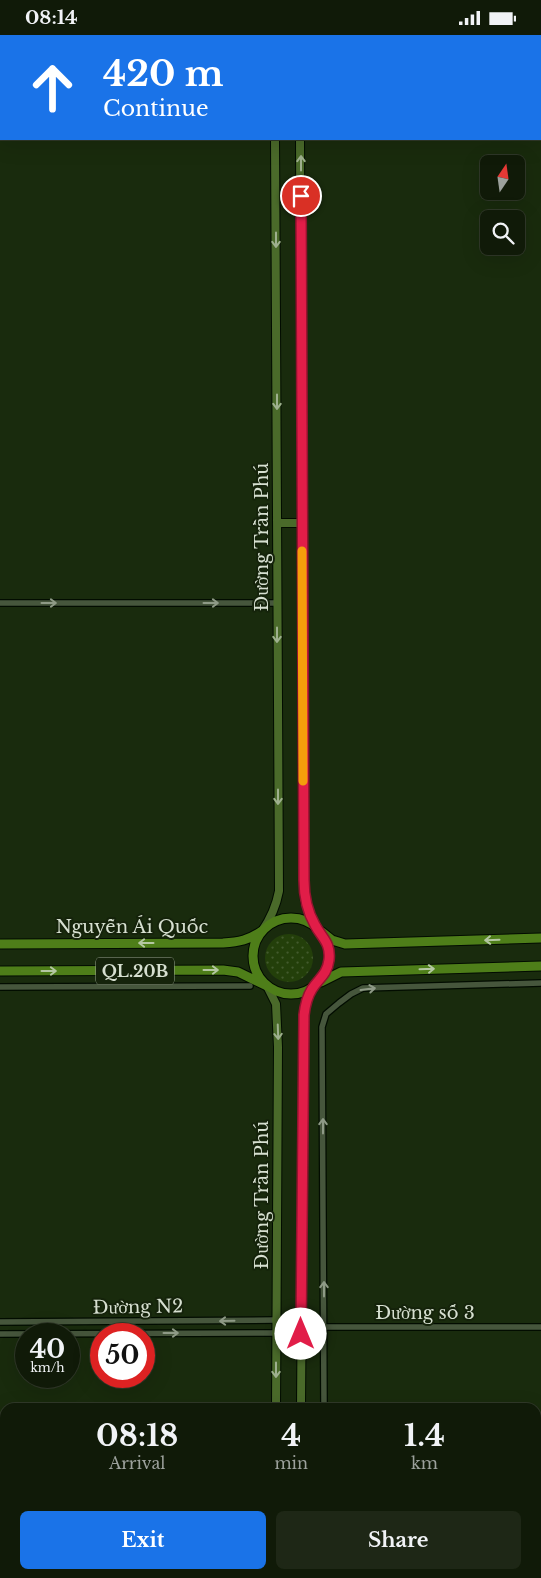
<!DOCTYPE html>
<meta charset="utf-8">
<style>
body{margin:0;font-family:"Libre Baskerville",serif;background:#1e2716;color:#f1f3f6;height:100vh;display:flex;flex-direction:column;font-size:19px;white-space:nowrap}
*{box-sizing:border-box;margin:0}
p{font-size:16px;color:#9ca19c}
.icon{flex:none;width:28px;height:28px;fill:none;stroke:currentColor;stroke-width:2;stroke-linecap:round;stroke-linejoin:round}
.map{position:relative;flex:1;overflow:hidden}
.panel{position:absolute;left:0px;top:1368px;width:541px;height:176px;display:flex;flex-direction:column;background:#101a08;border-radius:15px 15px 0 0;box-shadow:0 5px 20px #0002,0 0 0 1px #303829}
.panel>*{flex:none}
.top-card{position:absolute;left:0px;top:0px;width:541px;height:105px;box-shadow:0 5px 20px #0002,0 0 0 1px #303829;background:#1a73e8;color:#fff;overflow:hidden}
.needle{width:32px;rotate:13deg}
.fabs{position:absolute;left:480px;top:120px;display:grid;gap:10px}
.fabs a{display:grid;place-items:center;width:45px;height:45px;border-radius:8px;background:#101a08;box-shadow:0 5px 20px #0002,0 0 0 1px #303829;font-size:25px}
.speed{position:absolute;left:15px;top:1288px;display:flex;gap:10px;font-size:25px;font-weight:700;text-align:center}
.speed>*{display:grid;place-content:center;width:65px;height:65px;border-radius:50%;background:#101a08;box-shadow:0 5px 20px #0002,0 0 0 1px #303829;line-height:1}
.speed small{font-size:12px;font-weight:400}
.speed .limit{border:8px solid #d22;background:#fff;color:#111}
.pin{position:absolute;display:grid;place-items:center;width:42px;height:42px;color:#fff;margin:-21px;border:2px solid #fff;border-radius:50%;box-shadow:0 1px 5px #0007}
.me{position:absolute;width:55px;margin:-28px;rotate:0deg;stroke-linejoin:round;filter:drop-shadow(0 0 4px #0008)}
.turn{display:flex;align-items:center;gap:18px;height:105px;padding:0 20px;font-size:22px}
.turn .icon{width:65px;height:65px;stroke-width:2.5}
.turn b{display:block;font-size:35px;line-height:42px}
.eta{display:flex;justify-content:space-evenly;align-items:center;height:85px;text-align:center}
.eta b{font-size:30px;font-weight:700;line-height:35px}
.primary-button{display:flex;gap:10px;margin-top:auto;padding:10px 20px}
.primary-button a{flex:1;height:58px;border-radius:8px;background:#1a73e8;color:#fff;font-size:20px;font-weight:700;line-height:58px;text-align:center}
.primary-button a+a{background:#1e2716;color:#f1f3f6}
.status{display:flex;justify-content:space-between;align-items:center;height:35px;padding:0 25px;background:#101a08;direction:ltr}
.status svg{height:14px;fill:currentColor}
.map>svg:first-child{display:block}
</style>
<div class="status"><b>08:14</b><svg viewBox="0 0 49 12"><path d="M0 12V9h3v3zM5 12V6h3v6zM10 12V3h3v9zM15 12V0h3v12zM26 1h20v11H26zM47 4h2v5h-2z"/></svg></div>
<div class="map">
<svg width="541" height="1543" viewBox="0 0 541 1543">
<defs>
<pattern id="grass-dots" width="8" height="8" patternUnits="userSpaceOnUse" patternTransform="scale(1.25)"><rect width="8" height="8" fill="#233f0a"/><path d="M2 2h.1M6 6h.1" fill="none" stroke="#425a2d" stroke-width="1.8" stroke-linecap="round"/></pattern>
</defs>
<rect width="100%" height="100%" fill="#15230b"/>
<path fill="#192b0d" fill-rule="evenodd" d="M0,0h541v1543h-541zM1,1h539v103h-539zM489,129h27v27h-27zM489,184h27v27h-27zM26,1299h43v42h-43zM101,1299h43v42h-43zM5,1372h531v167h-531z"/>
<path fill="url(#grass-dots)" d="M265 923a24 24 0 1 1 48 0a24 24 0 1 1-48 0Z"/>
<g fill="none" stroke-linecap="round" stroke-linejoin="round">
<g stroke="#020c00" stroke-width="8">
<path id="minor" d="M0,33h1
M0,48h1
M0,568h277
M0,952l250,-1
M0,1287l276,-2
M309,1292h232
M0,1299l276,-1
M324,1372l-2,-380 4,-13 13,-11 12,-9 12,-6 178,-5
M323,1543v-4"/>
</g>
<g stroke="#020c00" stroke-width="10">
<path id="secondary" d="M275,0v1
M300,1v-1
M300,104l3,729 2,34 11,25
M277,488h25
M262,896c9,-13 14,-24 17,-40l-4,-752
M267,951l9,18 2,43 -2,360
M276,1285h25
M276,1298l25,1
M301,1372l3,-392 1,-10 8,-17
M277,1539v4
M302,1539v4"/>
</g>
<g stroke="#020c00" stroke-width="11">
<path id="primary" d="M253 921a38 38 0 1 1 76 0a38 38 0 1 1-76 0Z
M322,897l10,8 13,4 196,-6
M0,909l223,-1c16,-1 26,-3 39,-12
M0,936l223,-1 15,2 29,14
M321,947l20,-10 200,-6"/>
</g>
<use href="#minor" stroke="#46563c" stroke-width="5.5"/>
<use href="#secondary" stroke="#4a6a2a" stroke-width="8"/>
<use href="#primary" stroke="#4e7e19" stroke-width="9"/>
</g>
<defs><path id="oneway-shaft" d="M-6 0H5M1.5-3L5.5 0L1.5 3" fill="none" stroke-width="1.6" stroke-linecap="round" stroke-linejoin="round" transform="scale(1.25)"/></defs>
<g stroke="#9eb08e">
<use href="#oneway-shaft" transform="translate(301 128) rotate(-90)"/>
<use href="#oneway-shaft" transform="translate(276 205) rotate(90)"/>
<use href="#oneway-shaft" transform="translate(277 367) rotate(90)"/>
<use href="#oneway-shaft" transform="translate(277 600) rotate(90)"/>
<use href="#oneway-shaft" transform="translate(278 762) rotate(90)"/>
<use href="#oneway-shaft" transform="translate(278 997) rotate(88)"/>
<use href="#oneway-shaft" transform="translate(276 1335) rotate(90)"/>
</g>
<g stroke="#8e9a86">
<use href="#oneway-shaft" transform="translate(49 568)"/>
<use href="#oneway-shaft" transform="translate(211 568)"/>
<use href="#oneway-shaft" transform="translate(368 954) rotate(-7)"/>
<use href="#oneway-shaft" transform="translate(323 1091) rotate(-90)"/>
<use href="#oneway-shaft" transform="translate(324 1254) rotate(-90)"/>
<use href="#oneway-shaft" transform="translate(227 1286) rotate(179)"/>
<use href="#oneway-shaft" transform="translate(171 1298)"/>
</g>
<g stroke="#b4c7a2">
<use href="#oneway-shaft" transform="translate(492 905) rotate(178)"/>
<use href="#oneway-shaft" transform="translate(146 908) rotate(180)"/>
<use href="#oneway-shaft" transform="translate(427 934) rotate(-2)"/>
<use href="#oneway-shaft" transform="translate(211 935)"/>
<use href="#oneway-shaft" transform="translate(49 936)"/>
</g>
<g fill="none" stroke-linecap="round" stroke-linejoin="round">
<g stroke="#92132f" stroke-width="12">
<path id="route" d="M301,161l3,684c0,17 3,31 11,45 7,13 16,18 14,35 -2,15 -10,18 -17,29 -5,8 -7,17 -8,26l-3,319"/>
</g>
<use href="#route" stroke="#e11d48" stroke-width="9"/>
<path stroke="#f59e0b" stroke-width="9" d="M302,516l1,230"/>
</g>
<g text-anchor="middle" stroke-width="4" stroke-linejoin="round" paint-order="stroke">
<rect fill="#15230b" stroke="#9ca795" stroke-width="1" x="96" y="922.5" width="78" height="27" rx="4"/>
<g font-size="16" font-weight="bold" fill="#d6dfd0">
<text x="135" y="942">QL.20B</text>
</g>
<g font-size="18" fill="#d6dfd0" stroke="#15230b">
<text transform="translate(262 502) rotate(-90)" y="6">Đường Trần Phú</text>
<text x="132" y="898">Nguyễn Ái Quốc</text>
<text transform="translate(262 1160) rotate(-90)" y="6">Đường Trần Phú</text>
<text transform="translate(138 1272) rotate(-1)" y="6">Đường N2</text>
<text x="425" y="1284">Đường số 3</text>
</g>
</g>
</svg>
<div class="fabs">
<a><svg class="needle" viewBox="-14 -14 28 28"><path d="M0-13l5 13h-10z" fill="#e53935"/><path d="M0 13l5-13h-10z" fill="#9ca19c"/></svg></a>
<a><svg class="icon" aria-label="search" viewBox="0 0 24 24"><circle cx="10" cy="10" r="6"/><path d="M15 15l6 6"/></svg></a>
</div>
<div class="speed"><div>40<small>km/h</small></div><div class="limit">50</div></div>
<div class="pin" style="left:301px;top:161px;background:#d93025"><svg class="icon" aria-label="arrive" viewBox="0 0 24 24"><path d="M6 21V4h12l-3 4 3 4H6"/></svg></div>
<svg class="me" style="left:301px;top:1299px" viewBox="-20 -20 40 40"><circle r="19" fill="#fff"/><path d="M0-13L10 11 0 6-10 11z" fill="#e11d48"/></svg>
<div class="top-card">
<div class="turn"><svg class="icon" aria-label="ahead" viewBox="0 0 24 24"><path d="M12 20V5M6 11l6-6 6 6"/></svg><div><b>420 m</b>Continue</div></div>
</div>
<section class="panel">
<div class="eta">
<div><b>08:18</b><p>Arrival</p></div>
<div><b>4</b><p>min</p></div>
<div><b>1.4</b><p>km</p></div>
</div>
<div class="primary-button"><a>Exit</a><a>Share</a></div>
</section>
</div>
